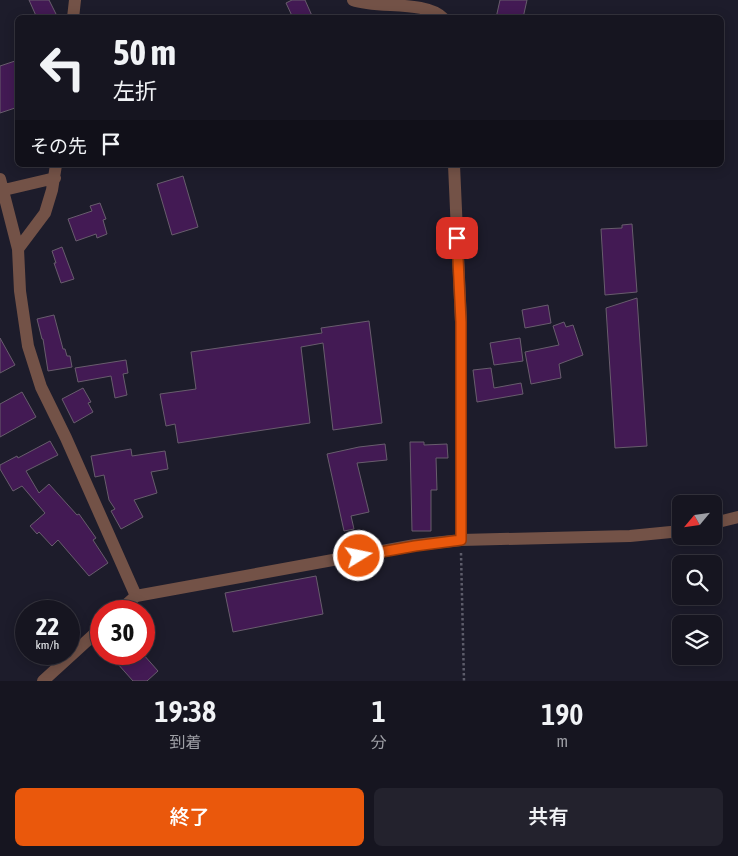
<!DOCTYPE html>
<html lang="ja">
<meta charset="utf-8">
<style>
body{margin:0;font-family:"Asap Condensed","Noto Sans JP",sans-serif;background:#23222d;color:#f1f3f6;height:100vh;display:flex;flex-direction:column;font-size:19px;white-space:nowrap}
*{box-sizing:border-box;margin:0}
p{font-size:16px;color:#9e9fa5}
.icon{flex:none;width:28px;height:28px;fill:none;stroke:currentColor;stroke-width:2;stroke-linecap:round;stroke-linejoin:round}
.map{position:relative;height:681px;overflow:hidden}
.details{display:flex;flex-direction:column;background:#161520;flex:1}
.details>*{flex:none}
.top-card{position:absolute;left:15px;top:15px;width:709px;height:152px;border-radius:8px;box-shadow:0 2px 12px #0003,0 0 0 1px #35343e;background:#161520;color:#f1f3f6;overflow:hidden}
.needle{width:32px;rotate:241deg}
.buttons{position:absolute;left:672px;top:495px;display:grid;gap:10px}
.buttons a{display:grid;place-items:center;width:50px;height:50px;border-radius:8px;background:#161520;box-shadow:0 2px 12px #0003,0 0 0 1px #35343e;font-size:25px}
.speed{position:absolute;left:15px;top:600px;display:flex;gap:10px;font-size:25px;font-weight:700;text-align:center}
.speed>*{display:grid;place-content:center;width:65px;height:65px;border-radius:50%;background:#161520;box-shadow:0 2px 12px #0003,0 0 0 1px #35343e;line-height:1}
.speed small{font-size:12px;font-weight:400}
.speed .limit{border:8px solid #d22;background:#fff;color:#111}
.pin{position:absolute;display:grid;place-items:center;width:42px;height:42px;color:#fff;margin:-21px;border-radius:10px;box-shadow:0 2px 8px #0006}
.me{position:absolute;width:55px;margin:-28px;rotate:80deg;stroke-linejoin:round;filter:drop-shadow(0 0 4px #0008)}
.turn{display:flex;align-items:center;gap:18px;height:105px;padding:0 15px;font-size:22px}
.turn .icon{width:65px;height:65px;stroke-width:2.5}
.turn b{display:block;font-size:35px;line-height:42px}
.then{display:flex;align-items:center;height:48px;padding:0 15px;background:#0003;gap:10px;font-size:19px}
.eta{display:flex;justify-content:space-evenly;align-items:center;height:85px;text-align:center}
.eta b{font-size:30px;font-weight:600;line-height:35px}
.button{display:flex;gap:10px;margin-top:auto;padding:10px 15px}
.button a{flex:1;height:58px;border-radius:8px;background:#ea580c;color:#fff;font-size:20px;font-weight:600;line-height:58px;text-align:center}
.button a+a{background:#23222d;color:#f1f3f6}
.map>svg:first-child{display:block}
</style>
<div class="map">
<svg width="738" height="681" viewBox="0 0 738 681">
<rect width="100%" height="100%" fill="#1d1c2b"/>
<path fill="#431a54" stroke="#685d6d" d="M29,0h20l9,18h-21z
M292,0h13l8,18h-20l-7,-15z
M500,0h27l-4,18h-27z
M18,60v47l-18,6v-47z
M183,176l15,51 -26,8 -15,-51z
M100,203l6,16 -3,1 4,14 -10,4 -1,-4 -20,7 -8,-22 24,-8 -2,-5z
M632,224l5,68 -32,3 -4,-66 21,-1v-3z
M62,247l12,32 -13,4 -7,-20h2l-4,-12z
M637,298l10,148 -32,2 -9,-140z
M548,305l3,18 -26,5 -3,-18z
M54,315l9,34h2l2,7h3l2,11 -24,4 -5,-32h-1l-5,-20z
M369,321l13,102 -49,7 -10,-87 -22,4 9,76 -132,20 -3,-19 -9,2 -6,-32 36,-5 -5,-37 131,-19 -1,-5z
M564,322l2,5 7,-2 10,30 -24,9 2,14 -30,6 -6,-32 34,-7 -6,-19z
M0,338l15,27 -15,8z
M520,338l3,23 -29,4 -4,-22z
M126,360l2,13 -5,1 4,21 -12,3 -4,-22 -33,6 -3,-14z
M491,368l3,20 27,-5 2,11 -46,8 -4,-32z
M83,388l8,14 -3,1 5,9 -19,11 -12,-24z
M22,392l14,25 -36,20v-33z
M50,441l8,14 -32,16 13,22 10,-9 28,31 2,-1 17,24 -3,2 15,23 -19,13 -31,-36 -6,6 -13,-14 -2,2 -7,-8 15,-13 -23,-27 -9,5 -13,-22v-4l17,-9 1,2z
M410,442h14v3l23,-1 1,14h-12l1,32h-6v41h-19z
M385,444l2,16 -30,3 12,49 -18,4 3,13 -10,2 -17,-77 32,-7z
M131,449l1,7 33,-5 3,18 -17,3 6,21 -23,7 9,17 -22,12 -10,-18 4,-2 -6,-9 -5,-25 -9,2 -4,-21z
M316,576l7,38 -90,18 -8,-39z
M109,654h34l15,17 -11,10h-14z"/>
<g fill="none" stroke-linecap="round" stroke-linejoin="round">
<path stroke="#5d5c6a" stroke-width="2.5" stroke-dasharray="2.5 2.5" stroke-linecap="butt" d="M461,553l3,128"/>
<path stroke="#735247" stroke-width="12" d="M353,0c25,9 72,0 90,18
M73,18l2,-18
M56,165l-4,25 -7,23 -27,36 2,42 8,55 13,41 25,51 70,158
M454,165l7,157v218
M0,179l18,70
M4,190l51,-12
M714,523l24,-6
M119,611l17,-15 279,-51 46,-5 169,-4 51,-5
M43,681l58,-53"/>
</g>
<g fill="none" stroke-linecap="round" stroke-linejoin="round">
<g stroke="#983908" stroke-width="12">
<path id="route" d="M359,556l56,-10 46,-6v-218l-4,-84"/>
</g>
<use href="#route" stroke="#ea580c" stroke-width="9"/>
</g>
</svg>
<div class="buttons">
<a><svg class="needle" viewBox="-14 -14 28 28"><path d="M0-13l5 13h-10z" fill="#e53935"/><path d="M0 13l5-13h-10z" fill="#9e9fa5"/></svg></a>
<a><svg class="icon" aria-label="search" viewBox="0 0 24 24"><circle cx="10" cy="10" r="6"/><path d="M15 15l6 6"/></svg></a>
<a><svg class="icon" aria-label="layers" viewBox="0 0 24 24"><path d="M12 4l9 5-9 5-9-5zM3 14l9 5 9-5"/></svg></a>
</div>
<div class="speed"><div>22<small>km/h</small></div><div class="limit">30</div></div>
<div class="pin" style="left:457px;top:238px;background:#d93025"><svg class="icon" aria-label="arrive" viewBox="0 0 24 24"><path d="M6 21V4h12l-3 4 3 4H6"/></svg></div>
<svg class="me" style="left:359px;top:556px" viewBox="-20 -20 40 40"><circle r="17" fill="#ea580c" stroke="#fff" stroke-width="3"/><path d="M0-11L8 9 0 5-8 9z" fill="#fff"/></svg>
<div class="top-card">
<div class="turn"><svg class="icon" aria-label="left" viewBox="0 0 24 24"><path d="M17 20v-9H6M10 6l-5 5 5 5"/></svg><div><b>50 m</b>左折</div></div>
<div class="then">その先<svg class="icon" aria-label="arrive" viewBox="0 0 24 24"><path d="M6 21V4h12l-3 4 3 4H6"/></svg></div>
</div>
</div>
<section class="details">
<div class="eta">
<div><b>19:38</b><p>到着</p></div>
<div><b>1</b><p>分</p></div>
<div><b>190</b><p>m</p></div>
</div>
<div class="button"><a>終了</a><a>共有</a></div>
</section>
